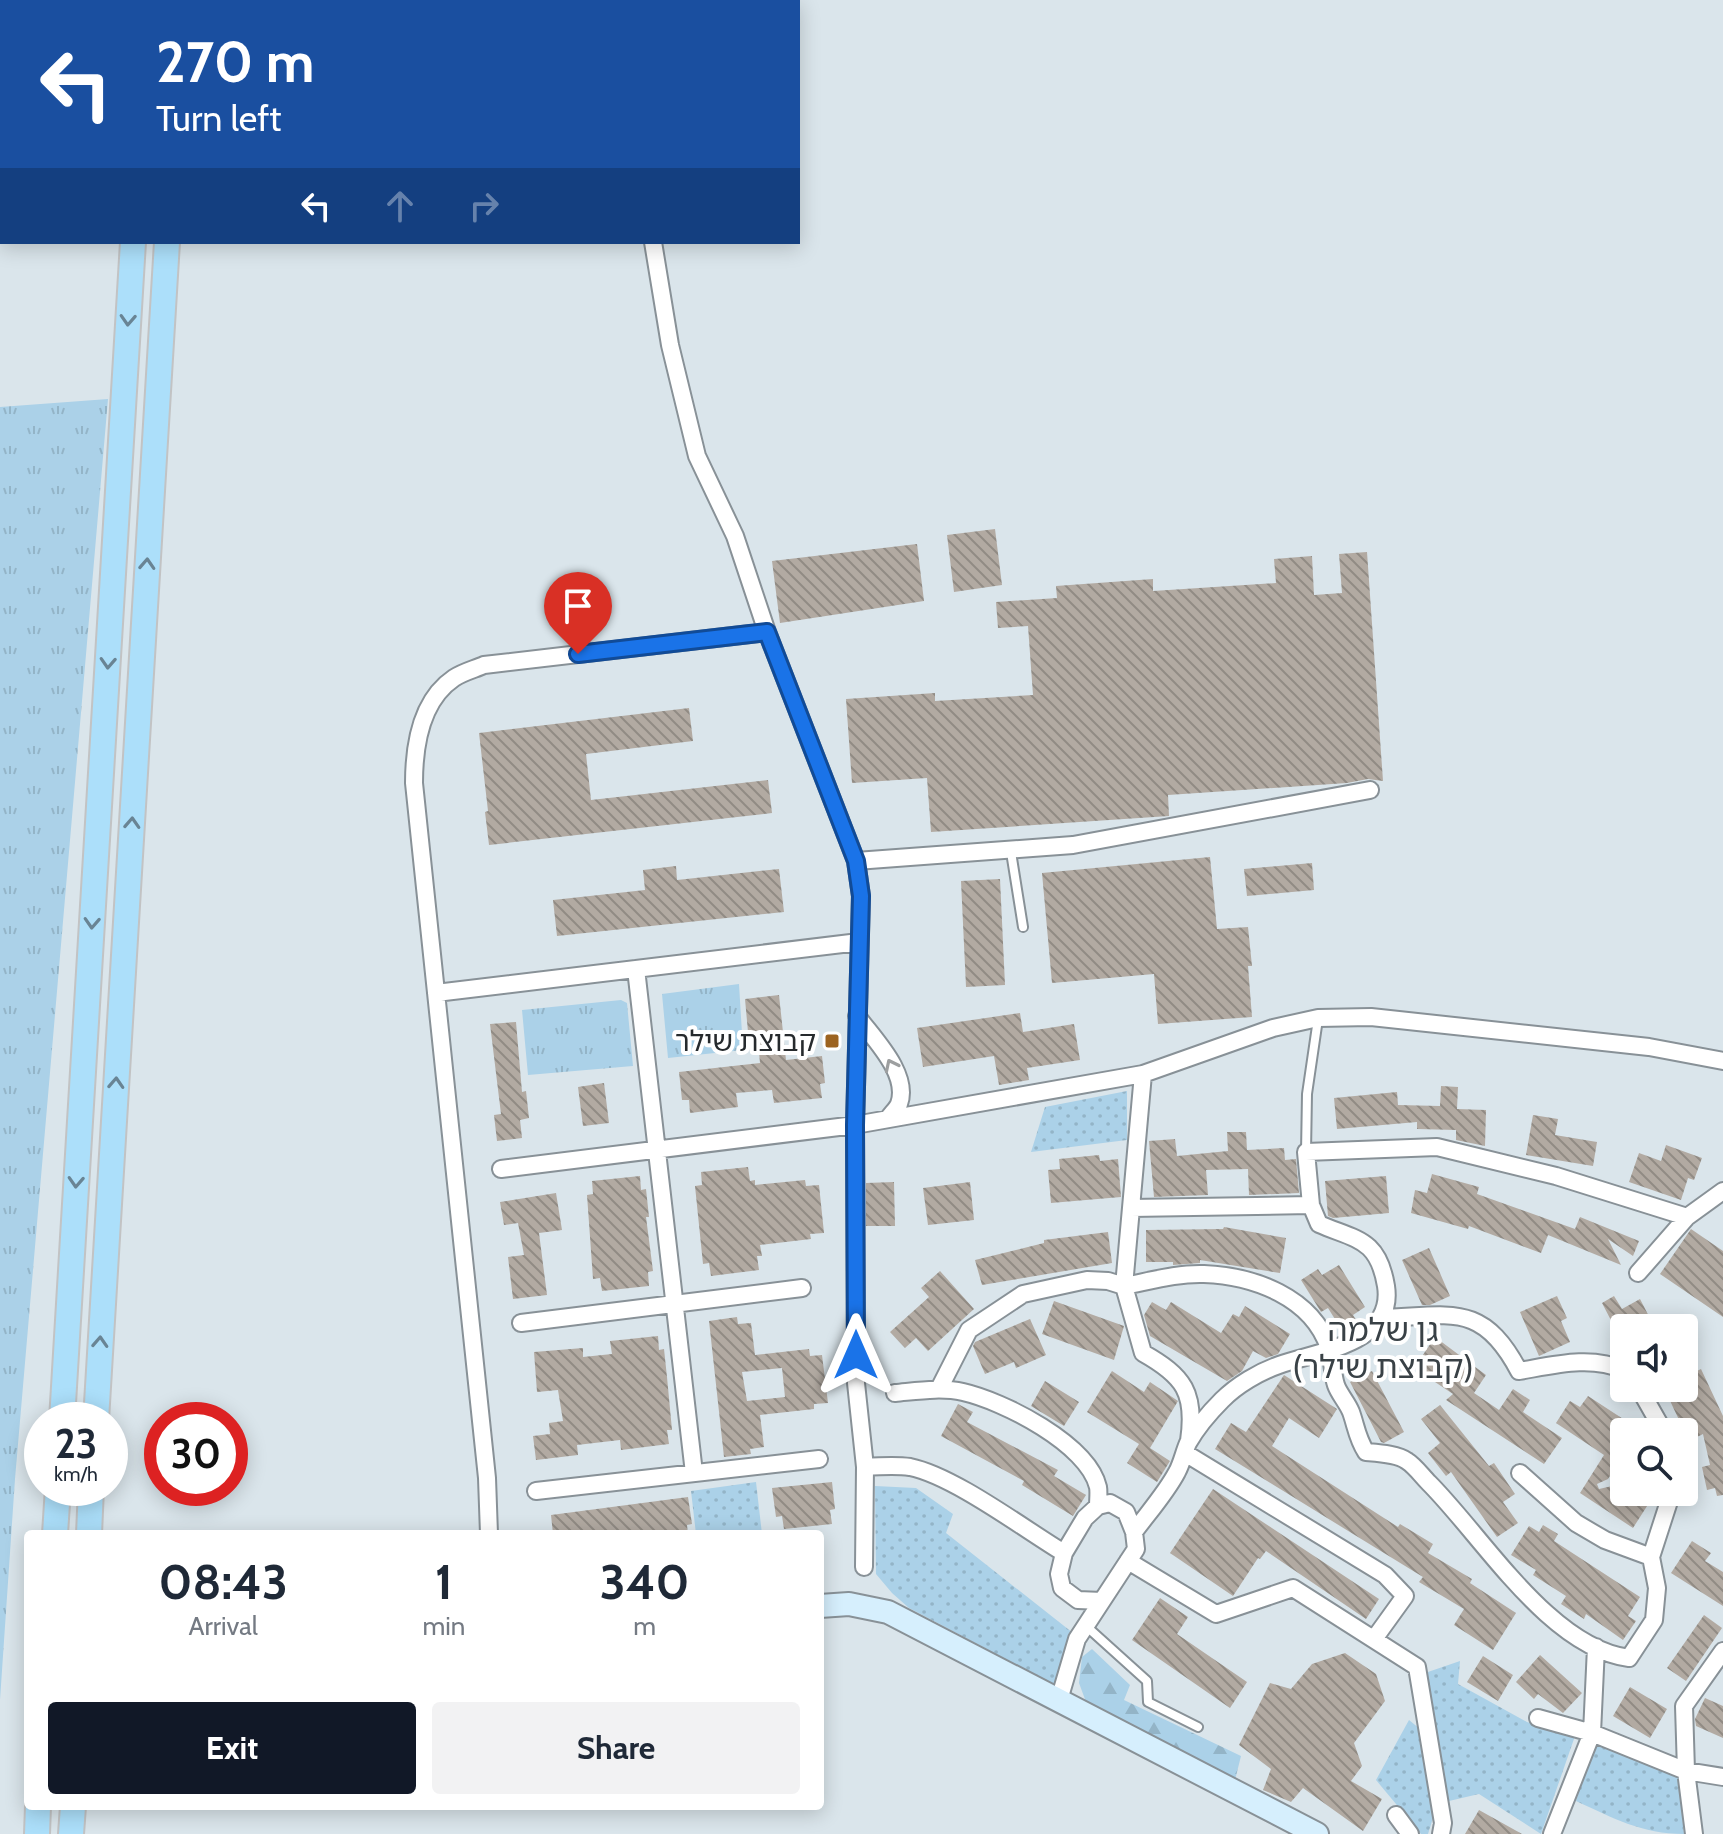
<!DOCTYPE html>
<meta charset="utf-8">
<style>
body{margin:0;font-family:Cabin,"Noto Sans Hebrew",sans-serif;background:#f2f2f3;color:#1f2937;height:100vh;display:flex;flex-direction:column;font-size:30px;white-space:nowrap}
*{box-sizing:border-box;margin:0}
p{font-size:26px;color:#747a83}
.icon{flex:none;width:44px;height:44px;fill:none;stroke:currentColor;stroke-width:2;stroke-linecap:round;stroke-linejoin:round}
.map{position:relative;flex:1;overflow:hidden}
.details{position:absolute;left:24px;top:1530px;width:800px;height:280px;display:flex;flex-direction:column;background:#fff;border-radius:8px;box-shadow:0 4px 20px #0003}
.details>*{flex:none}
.banner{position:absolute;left:0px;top:0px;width:800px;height:244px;box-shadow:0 4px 20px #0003;background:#1a4fa0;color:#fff;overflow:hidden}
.tools{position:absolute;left:1610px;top:1314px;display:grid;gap:16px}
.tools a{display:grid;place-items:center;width:88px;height:88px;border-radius:8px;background:#fff;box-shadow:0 4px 20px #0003;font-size:40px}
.speed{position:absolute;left:24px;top:1402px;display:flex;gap:16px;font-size:40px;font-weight:700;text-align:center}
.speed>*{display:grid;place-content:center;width:104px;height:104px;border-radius:50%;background:#fff;box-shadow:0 4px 20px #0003;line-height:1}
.speed small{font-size:20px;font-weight:400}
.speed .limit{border:12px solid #d22;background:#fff;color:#111}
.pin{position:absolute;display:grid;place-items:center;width:68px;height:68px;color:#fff;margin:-82px -34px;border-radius:50% 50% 50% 0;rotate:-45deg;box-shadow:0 0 8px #0007}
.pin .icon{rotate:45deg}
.me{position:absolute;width:88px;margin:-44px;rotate:0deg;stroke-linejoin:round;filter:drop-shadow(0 0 6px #0008)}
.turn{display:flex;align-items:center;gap:28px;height:168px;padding:0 24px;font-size:36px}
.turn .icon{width:104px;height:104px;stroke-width:2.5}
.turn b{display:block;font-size:56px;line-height:68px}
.lanes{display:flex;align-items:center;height:76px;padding:0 24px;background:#0003;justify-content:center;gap:40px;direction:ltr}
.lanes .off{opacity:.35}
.eta{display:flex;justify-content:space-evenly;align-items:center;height:136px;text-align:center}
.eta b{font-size:48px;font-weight:800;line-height:56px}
.cta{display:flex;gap:16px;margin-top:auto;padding:16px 24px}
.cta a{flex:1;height:92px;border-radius:8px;background:#111827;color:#fff;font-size:32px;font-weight:800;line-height:92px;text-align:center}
.cta a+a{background:#f2f2f3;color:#1f2937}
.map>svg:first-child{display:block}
</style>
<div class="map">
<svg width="1723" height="1834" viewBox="0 0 1723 1834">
<defs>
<pattern id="grass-tufts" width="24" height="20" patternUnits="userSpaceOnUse" patternTransform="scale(2)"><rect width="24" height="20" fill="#abd1e8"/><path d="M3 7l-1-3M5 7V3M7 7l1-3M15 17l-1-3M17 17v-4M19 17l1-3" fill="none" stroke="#93b4c7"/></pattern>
<pattern id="forest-firs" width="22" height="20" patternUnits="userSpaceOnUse" patternTransform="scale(2)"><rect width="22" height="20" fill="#abd1e8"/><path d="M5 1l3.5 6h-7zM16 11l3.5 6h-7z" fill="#93b4c7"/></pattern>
<pattern id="park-dots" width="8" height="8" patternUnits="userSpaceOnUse" patternTransform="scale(2)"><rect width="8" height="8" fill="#abd1e8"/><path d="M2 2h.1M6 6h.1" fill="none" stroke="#93b4c7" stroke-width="1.8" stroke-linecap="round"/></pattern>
<pattern id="building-back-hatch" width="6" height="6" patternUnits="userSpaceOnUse" patternTransform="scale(2)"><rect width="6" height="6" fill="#b2aaa2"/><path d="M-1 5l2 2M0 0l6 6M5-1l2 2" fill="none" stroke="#918b84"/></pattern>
</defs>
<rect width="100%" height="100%" fill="#dae5eb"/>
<path fill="url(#grass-tufts)" d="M108,399l-93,1080 -15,221v-1293z
M739,984l4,66 -75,8 -6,-64z
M621,1000l6,3 6,63 -105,9 -6,-65z"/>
<path fill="url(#forest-firs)" d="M1092,1649l38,36 -6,15 117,56 -6,24 -149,-78 -7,-19 3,-26z"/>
<path fill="url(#park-dots)" d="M1127,1091v49l-96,12 14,-45z
M756,1482l6,52h-66l-5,-43z
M875,1486l41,2 37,26 -7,19 127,100 -16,53 -148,-78 -17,-15 -16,-19z
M1460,1661l-2,23 69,38 48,14 -34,98 -62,-40 -30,7 -24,-128z
M1409,1720l11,9 13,89 -5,16h-7l-45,-54z
M1595,1742l83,35 6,57c-42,0 -71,-16 -108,-33z"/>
<path fill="url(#building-back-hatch)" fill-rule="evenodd" d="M995,529l7,56 -48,7 -7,-57z
M917,544l7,57 -144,22 -8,-62z
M1367,552l16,229 -15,-2 -21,4 -179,12 1,21 -238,16 -4,-54 -75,5 -6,-84 89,-6v8l98,-6 -5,-69 -30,2 -2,-26 61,-4 -1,-12 97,-7v12l123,-8 -2,-24 38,-3 2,39 28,-2 -3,-39z
M689,708l4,33 -107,13 5,46 177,-20 4,33 -283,32 -4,-33 3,-1 -9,-78z
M1210,857l7,72 31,-2 4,39h-4l4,51 -94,7 -4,-50 -102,9 -10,-110z
M1312,863l2,27 -67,6 -3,-27z
M676,866l1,14 102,-11 5,43 -227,24 -4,-36 92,-10 -2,-20z
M1000,879l5,106 -39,2 -5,-106z
M779,995l7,65 36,-4 3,27 -5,1 2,14 -48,5 -2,-13 -36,3 2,14 -48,6 -1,-13h-7l-3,-28 81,-9 -3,-32 -9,1 -3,-33z
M1020,1013l3,19 51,-8 6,36 -53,8 2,12 -30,5 -5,-29 -71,11 -6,-39z
M516,1022l6,70 4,-1 3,27 -9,2 2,18 -25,3 -3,-26 7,-1 -11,-90z
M604,1083l5,40 -26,3 -5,-39z
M1441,1086l17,1 -1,22 29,1 -1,36 -29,-6v-10l-39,-1v-7l-80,7 -3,-31 63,-6 1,13 42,1z
M1533,1115l25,4 -3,16 42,7 -4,24 -67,-11z
M1227,1132h19l1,18 37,-2 1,12 11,-1 3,34 -50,2 -1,-26 -42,1 2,25 -54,2 -5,-56 26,-2 2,17 51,-5z
M1666,1145l36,13 -8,22 -6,-2 -7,22 -52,-18 10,-29 22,8z
M1099,1155l1,6 18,-2 3,38 -70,6 -3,-33 12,-1 -1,-10z
M748,1167l2,14 5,-1v5l50,-5 1,6 13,-1 5,48 -14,1 1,5 -51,6 2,11h-5l2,14 -48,6 -2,-13 -6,1 -8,-78 7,-1 -1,-13z
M1432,1174l47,13 -2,7 98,35 5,-12 59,24 -6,15 -25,-17 13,26 -73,-30 -7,18 -72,-27 -1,3 -57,-16 4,-23 12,3z
M640,1176l1,14 5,-1 3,28h-3l7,54 -5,1 1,14 -47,5 -2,-13 -7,1 -6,-84 6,-1 -1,-13z
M1386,1176l3,37 -56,5 -5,-2 -3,-35z
M894,1182l1,44h-29v-43z
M970,1182l4,38 -46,5 -5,-37z
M556,1193l6,37 -23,3 8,62 -34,4 -5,-42 16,-2 -6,-32 -14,2 -4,-23z
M1224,1227l62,11 -6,35 -80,-13v3l-27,2v-3h-27v-32l77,-1z
M1691,1229l32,22v66l-63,-43z
M1108,1232l4,31 -130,22 -7,-25 69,-17v-3z
M1429,1248l21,48 -20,9h-8l-20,-45z
M1339,1265l26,42 -12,8 5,8 -15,9 -15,-24 -7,4 -20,-32 17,-11 4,6z
M940,1271l34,38 -46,42 -12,-13 -11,10 -15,-16 39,-35 -8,-9z
M1557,1296l10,22 -6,3 9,21 -31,14 -19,-44z
M1614,1296l8,13 18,-10 15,29h-40l-13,-25z
M1054,1301l70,25 -10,34 -72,-26z
M1152,1302l14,8 5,-8 50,31 12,-19 6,3 6,-11 45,28 -12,20 -12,4 -13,-7 -11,20 -15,10 -77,-45 -6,-21z
M737,1317l1,7 13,-1 4,32 54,-6 1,7 12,-1 6,48 -14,1v5l-54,6 4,32 -14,2 1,5 -27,3 -15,-136zM782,1368l3,29 -38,4 -5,-29z
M1030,1319l16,36 -30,13 -2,-6 -29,12 -12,-28 2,-4z
M658,1336l1,14 5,-1 3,28 5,53h-5l2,14 -48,6 -1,-10 -43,5 1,10 -42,5 -3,-24 17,-2 -1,-11 14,-2 -5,-31 -21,2 -3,-40 49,-4v9l29,-3 -2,-13z
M1435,1337l51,38 -12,18 25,17 14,-21 17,11 -7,12 39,26 -18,26 -98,-64 7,-6 -39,-26z
M1701,1369l22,47v79l-6,1 -2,-8 -8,2 -5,-23 8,-2 -7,-31 -14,7 -25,-53h20v-11z
M1112,1371l32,21 6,-10 28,19 -28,47 20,13 -13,21 -30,-19 12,-19 -52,-32z
M1372,1371l32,61 -20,11 -3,-1 -31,-60z
M1284,1375l53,34 -18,29 -30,-20 -17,28 126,81 2,-3 33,20 -5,9 44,26 -2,4 46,30 -23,37 -39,-25 10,-16 -45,-27 4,-5 -208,-128 16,-26 15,9z
M1045,1381l34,21 -15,24 -33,-20z
M1588,1396l55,36h-19v22l-16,25 -11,5 2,5 22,-5 3,8h9l16,11 -16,25 -53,-35 24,-38 -48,-32 14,-22 10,6z
M958,1404l15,8 -6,10 91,48 -4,6 32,19 -13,21 -51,-31 2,-4 -83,-45z
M1440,1405l49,61 5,-3 21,31 -12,8 15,21 -21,14 -46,-65 -5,4 -18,-23 12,-10 -19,-24z
M832,1482l3,27 -5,1 2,14 -48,5 -2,-13 -6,1 -4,-29z
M1213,1489l166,110 -13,20 -100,-68 -6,8 -2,-1 -25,38 -63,-43z
M688,1497l4,27 -5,1 1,9h-135l-2,-19z
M1543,1525l15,9 -4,7 86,56 -12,19 8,5 -13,19 -37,-26 -2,5 -23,-15 5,-8 -33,-21 3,-5 -25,-15 18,-29 10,6z
M1692,1541l19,12 -6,8 18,11v34l-52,-33z
M1160,1598l28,19 -11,17 70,48 -17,26 -98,-68z
M1704,1615l18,13 -36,53 -19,-13z
M1345,1653l31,21 9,27 -31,42 8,23 -11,15 31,18 -19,32 -60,-43 -12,14 -28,-12 8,-21 -32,-24 31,-62 21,6 21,-25z
M1540,1655l42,38 -19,20 -25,-19 -4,5 -18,-17z
M1483,1656l30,19 -15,26 -31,-19z
M1630,1687l37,22 -17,29 -37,-22z
M1705,1698l18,8v32l-27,-12 -1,-7z
M1479,1810l43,24h-57z"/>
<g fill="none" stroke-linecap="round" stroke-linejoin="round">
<g stroke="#889197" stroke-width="12">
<path id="lane" d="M1011,852l12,75
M1306,1152l1,-58 11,-75
M1086,1626l61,55 1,21 50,25"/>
</g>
<g stroke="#889197" stroke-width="20">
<path id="street" d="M653,242l17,103 27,111 38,80 32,96 89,229 5,35 -6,229 1,258 9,84c15,-1 31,-2 45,0 44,9 114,62 154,86
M856,861l217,-16 297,-55
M636,969l58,504
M436,993l423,-51
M857,1016c16,22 53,58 42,88 -2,5 -8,10 -11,15
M1143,1074l-19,212c26,-5 54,-13 80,-12 50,2 108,23 125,74 4,12 3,25 7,37 3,9 11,17 15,27 5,14 6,26 15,40 12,1 32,2 41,9 8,5 15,15 22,22 54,54 121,165 200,175l25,-38 3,-32 -6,-31 21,-65
M501,1169l354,-44 288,-51 130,-46 45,-10 53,-1 278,30 74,14
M1131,1208l180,-3
M1638,1273l49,-56
M1381,1318c70,-2 101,-17 138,53 35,-6 72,-16 105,-1
M521,1323l281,-35
M1639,1388l25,44
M939,1389l30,-59 54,-36 64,-14 21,1 16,5 19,67c41,23 53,40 46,88
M895,1393c22,-2 46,-6 68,-1 40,9 125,52 135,95 1,5 0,13 0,19
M1185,1453l200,122 20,21 -31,43
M1520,1473l56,50 29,17 46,17
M536,1491l283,-32
M1134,1532c14,-19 32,-39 43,-60 5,-9 7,-20 11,-29 8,-14 23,-32 34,-43 15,-15 37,-28 57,-35 39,-14 116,-21 107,-79 -8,-48 -30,-46 -67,-62l-8,-19 -5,-53 131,-5 119,29 131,41 36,-26
M489,1534l-2,-56 -73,-695c0,-37 6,-82 40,-105 9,-6 21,-9 30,-13l283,-33
M1128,1561l88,53 77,-26 124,79 26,156 -2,11
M864,1567l1,-100
M1059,1700l18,-61 59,-90 -2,-17 -8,-20 -16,-9 -12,3 -13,12 -21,35 -5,21 3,14 16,12 24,1
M1538,1718l54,15 94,38 37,6
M1396,1815l14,19
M1552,1834l40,-101 4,-86
M1694,1834l-8,-63 -2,-65 39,-55"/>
</g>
<g stroke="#889197" stroke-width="26">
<path id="secondary" d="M820,1606l29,-2 39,8 429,222"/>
</g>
<g stroke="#c2c3c4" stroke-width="28">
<path id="primary" d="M148,2v-2
M181,2l1,-2
M62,1420l71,-1178
M96,1420l71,-1178
M55,1534l3,-46
M89,1534l2,-46
M37,1834l1,-28
M71,1834l2,-28"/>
</g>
<use href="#lane" stroke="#fff" stroke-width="8"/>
<use href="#street" stroke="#fff" stroke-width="16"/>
<use href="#secondary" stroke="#d6effd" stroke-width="22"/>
<use href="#primary" stroke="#acdffa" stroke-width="24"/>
</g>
<defs><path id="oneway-chevron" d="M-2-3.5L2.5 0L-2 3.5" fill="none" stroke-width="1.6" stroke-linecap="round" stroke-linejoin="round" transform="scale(2)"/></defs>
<g stroke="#698494">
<use href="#oneway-chevron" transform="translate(128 320) rotate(93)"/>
<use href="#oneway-chevron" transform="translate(147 564) rotate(-87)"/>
<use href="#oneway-chevron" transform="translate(108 663) rotate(93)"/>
<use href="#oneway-chevron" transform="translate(132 823) rotate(-87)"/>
<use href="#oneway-chevron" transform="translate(92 923) rotate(93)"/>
<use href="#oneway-chevron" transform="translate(116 1083) rotate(-87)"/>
<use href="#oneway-chevron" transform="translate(76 1182) rotate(93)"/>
<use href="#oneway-chevron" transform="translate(100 1342) rotate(-87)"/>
</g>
<use stroke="#9d9fa0" href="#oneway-chevron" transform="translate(891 1065) rotate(-116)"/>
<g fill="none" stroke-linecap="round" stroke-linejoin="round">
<g stroke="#114b97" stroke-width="20">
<path id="route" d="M578,654l189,-22 89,229 5,35 -6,229 1,230"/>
</g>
<use href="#route" stroke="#1a73e8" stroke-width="14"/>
</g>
<rect fill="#9c6320" stroke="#fff" stroke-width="3" x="824" y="1033" width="16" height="16" rx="4"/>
<g text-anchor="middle" stroke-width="8" stroke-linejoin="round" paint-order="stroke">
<g font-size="28" fill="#262a2d" stroke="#fff" text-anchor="end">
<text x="816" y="1051">קבוצת שילר</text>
</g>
<g font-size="32" fill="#394146" stroke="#fff">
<text x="1383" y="1341">גן שלמה<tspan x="1383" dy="37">(קבוצת שילר)</tspan></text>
</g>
</g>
</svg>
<div class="tools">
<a><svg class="icon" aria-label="sound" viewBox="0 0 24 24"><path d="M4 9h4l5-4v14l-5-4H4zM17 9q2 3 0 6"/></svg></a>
<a><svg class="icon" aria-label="search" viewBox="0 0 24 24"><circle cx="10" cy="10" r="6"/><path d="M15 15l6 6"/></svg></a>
</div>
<div class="speed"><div>23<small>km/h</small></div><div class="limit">30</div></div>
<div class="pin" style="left:578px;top:654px;background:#d93025"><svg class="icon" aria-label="arrive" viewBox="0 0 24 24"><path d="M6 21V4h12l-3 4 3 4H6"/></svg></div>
<svg class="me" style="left:856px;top:1355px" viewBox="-20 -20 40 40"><path d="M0-17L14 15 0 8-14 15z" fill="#1a73e8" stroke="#fff" stroke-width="4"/></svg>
<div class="banner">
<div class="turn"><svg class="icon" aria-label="left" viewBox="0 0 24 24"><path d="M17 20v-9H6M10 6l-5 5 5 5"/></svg><div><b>270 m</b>Turn left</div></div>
<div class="lanes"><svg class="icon" aria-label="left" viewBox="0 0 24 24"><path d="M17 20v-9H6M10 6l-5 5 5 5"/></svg><svg class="icon off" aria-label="ahead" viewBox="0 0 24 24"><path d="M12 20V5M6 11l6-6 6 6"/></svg><svg class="icon off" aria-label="right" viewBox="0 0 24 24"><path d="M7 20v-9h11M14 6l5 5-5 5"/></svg></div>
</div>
<section class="details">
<div class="eta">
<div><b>08:43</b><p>Arrival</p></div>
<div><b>1</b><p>min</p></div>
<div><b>340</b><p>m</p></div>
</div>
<div class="cta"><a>Exit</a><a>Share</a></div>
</section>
</div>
